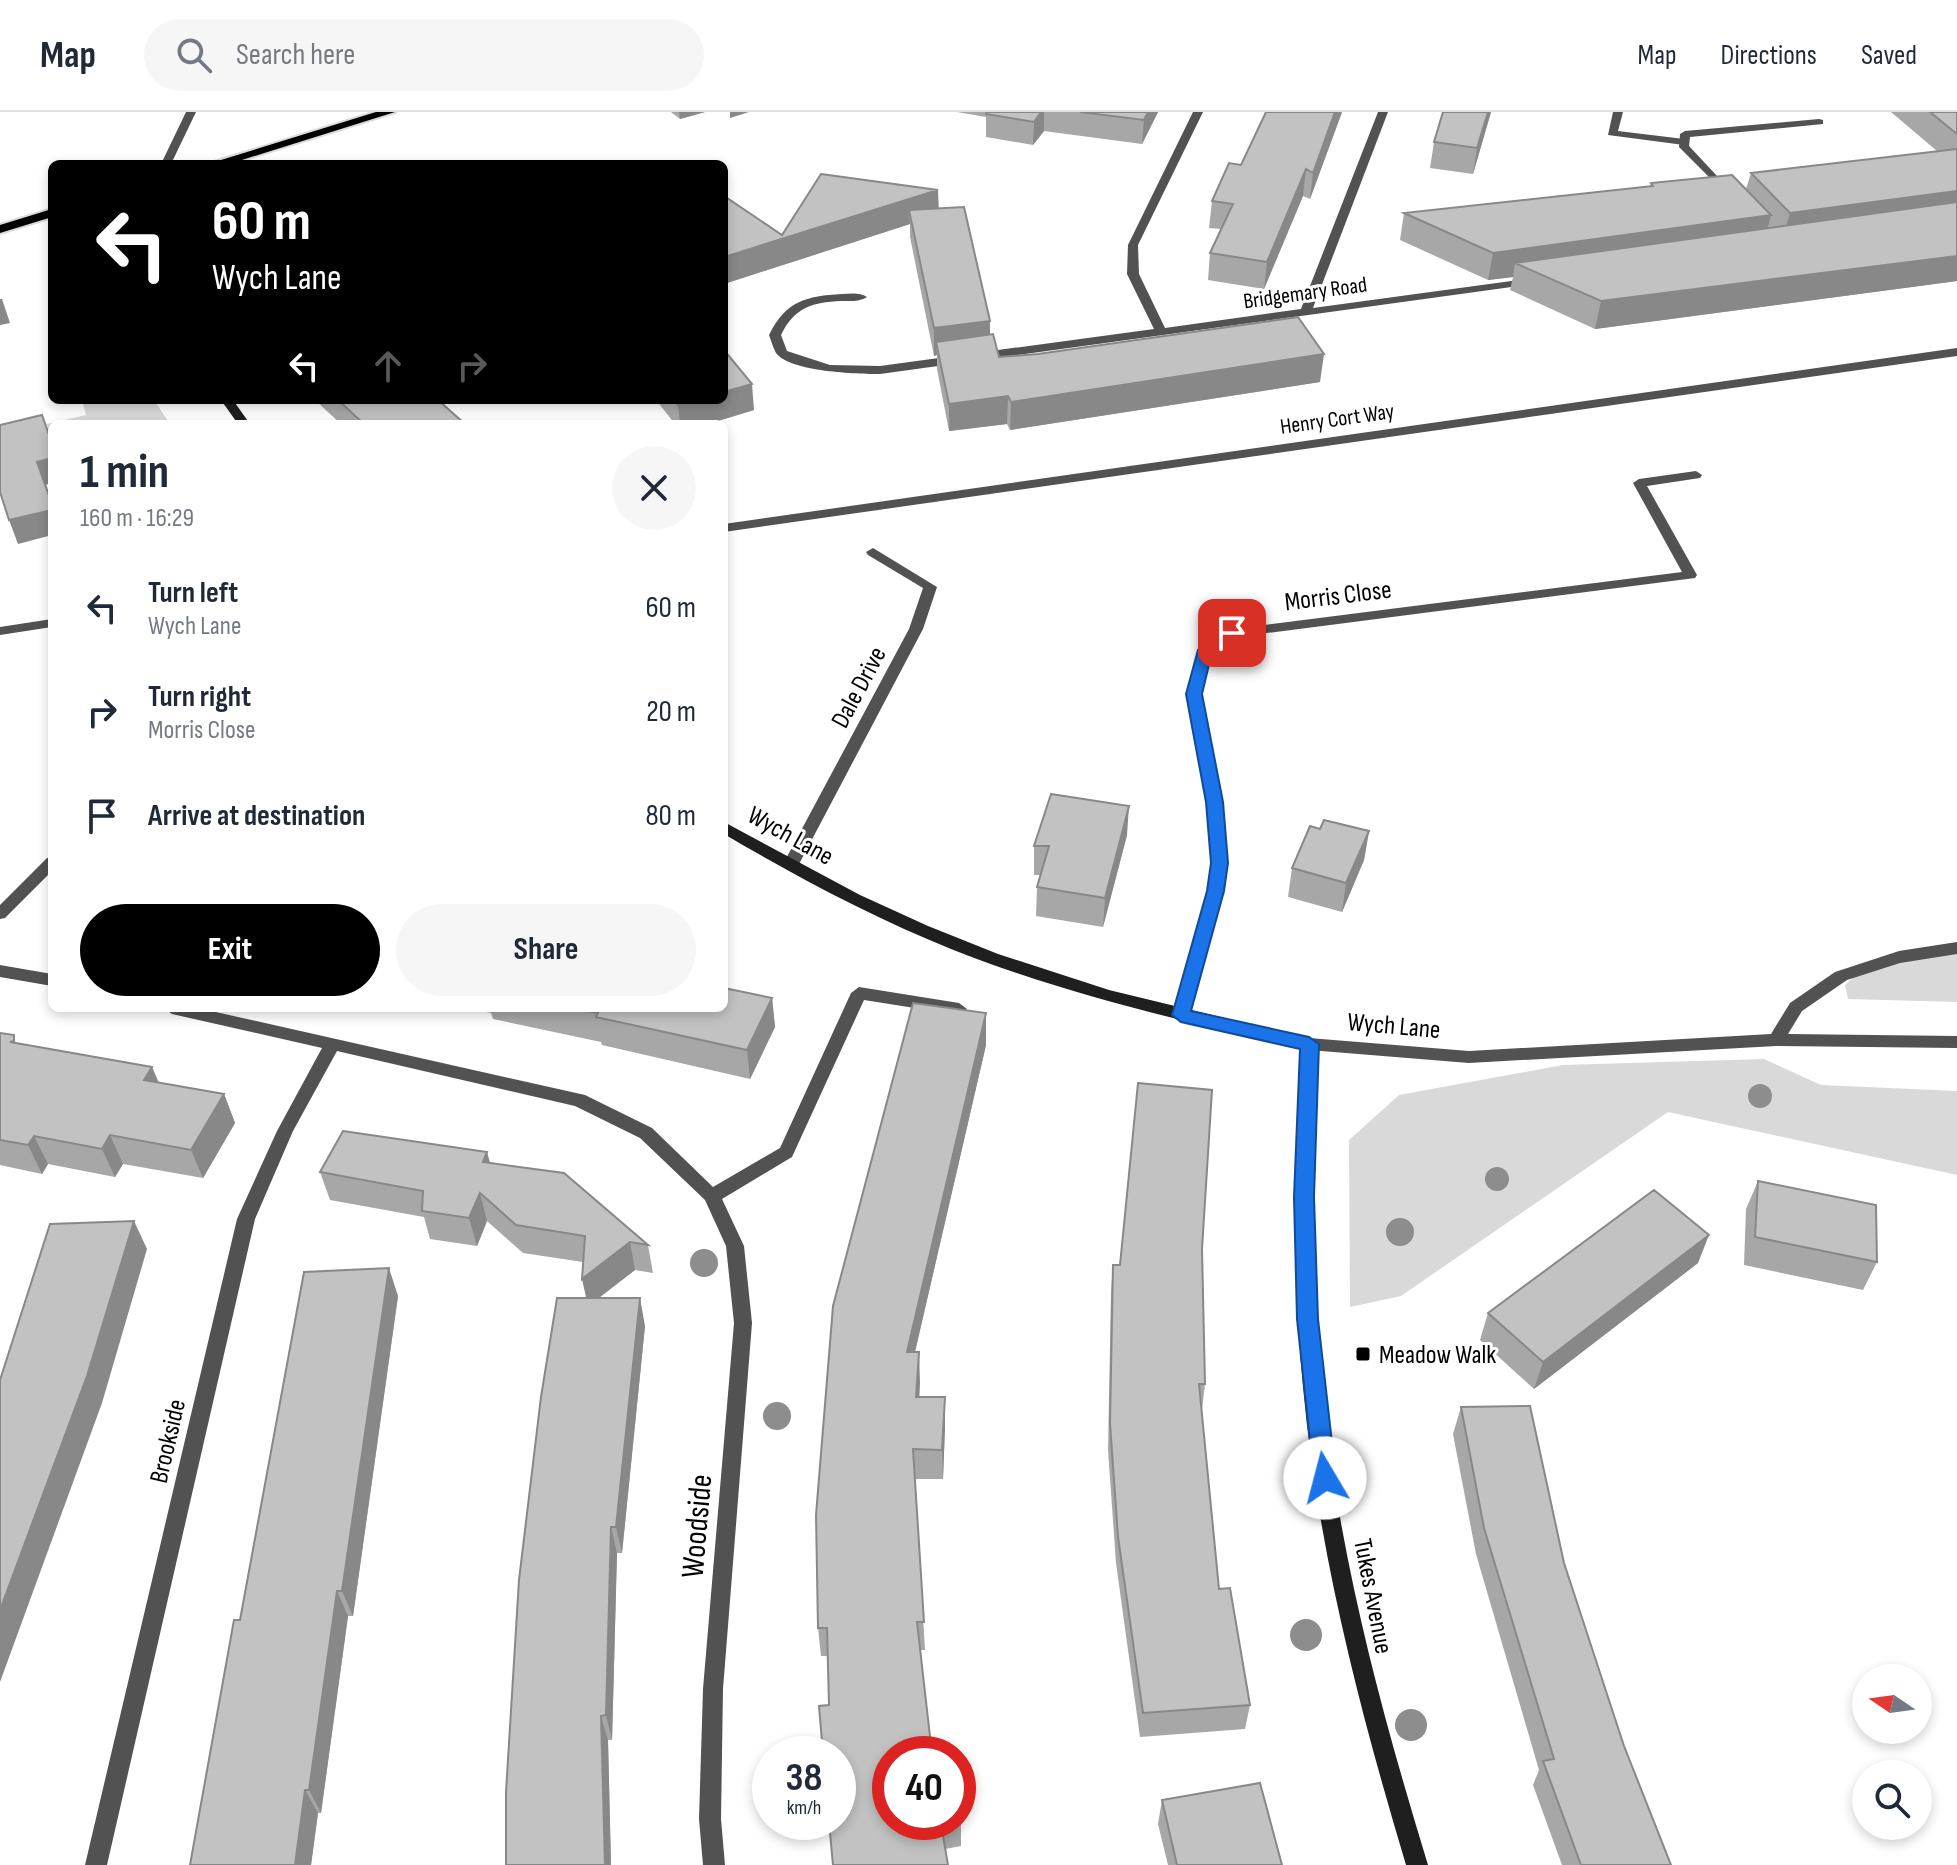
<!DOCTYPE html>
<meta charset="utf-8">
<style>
body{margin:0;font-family:"Sofia Sans Condensed",sans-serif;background:#f6f6f7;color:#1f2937;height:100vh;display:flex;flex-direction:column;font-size:30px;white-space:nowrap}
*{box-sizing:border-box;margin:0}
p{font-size:26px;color:#747a83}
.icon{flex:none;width:44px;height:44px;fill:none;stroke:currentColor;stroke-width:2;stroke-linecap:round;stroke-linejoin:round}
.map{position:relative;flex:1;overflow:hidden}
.panel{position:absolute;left:48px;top:308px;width:680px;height:592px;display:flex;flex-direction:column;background:#fff;border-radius:12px;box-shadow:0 4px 12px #0003}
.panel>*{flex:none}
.top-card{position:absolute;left:48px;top:48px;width:680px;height:244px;border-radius:12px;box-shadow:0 4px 12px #0003;background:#000;color:#fff;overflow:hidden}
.needle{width:52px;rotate:283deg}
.controls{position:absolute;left:1852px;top:1552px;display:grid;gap:16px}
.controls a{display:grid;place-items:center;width:80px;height:80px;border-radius:50%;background:#fff;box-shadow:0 4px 12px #0003;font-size:40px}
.speed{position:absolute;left:752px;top:1624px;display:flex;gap:16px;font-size:40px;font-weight:700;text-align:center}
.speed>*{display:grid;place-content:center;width:104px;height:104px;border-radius:50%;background:#fff;box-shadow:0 4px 12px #0003;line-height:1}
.speed small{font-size:20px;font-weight:400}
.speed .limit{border:12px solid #d22;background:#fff;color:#111}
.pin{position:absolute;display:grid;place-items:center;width:68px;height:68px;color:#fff;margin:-34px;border-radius:16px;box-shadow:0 4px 12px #0006}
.me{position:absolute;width:88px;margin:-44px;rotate:352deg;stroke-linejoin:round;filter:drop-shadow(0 0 6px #0008)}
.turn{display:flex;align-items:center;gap:28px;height:168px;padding:0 32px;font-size:36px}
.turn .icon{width:104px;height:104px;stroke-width:2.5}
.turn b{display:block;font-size:56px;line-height:68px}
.lanes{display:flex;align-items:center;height:76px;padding:0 32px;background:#0003;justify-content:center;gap:40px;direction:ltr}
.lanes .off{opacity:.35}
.round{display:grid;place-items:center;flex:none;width:84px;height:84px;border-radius:42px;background:#f6f6f7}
.summary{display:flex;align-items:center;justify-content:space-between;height:136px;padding:0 32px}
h1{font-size:48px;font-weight:700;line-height:60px}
.primary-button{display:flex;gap:16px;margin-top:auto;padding:16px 32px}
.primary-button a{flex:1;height:92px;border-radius:48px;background:#000;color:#fff;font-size:32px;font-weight:700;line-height:92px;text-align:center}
.primary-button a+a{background:#f6f6f7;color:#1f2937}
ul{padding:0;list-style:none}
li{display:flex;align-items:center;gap:24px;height:104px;padding:0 32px}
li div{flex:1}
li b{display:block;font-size:30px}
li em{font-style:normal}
header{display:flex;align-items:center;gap:48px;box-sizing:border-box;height:112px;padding:0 40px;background:#fff;border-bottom:2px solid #e0e1e3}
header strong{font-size:38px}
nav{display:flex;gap:44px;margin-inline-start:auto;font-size:28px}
.search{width:560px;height:72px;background:#f6f6f7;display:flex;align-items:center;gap:20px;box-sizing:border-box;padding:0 28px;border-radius:44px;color:#747a83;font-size:30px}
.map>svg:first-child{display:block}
</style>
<header>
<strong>Map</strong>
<div class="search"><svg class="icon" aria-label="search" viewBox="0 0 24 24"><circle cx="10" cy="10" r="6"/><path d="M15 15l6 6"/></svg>Search here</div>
<nav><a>Map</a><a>Directions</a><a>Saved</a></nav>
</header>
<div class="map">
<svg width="1957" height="1753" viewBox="0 0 1957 1753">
<rect width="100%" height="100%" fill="#fff"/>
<path fill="#d9d9d9" d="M82,288h72l16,24h-118v19l-5,-19 39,-9z
M1957,840v50l-109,-3 -3,-14c25,-27 77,-27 112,-33z
M1764,947l57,26 136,6v84l-289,-63 -267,184 -51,11 -1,-167 50,-45 164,-30z"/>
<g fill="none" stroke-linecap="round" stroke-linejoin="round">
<g stroke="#dbdbdb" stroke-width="4">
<path id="primary" d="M376,0h19l-166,52h-21z
M52,97v8l-52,16v-8z"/>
</g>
<path fill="#525252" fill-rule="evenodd" d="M186,0h10l-25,52h-10z
M1613,0h10l-5,19 66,8 5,3 -5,3 -76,-10z"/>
<path fill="#525252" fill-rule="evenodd" d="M1193,0h10l-65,133 1,29 26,54 136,-19 77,-197h10l-75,196 220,-30 6,3 -6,3 -653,90c-22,0 -90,-2 -104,-21 -3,-5 -5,-13 -7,-18 17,-34 37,-39 73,-41 9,0 17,-2 25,3 -8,5 -17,4 -26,4 -29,1 -47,7 -60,34l6,16 43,14 50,1 274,-37 -27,-55 1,-29z
M1819,7l4,1v4l-133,13 -1,9 43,46 -5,3 -48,-48 1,-13 5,-3z
M1957,236v8l-1233,176v-8z
M1696,359l6,4 -2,3 -53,8 50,89 -2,3 -459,59 -26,19 -9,38 21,108 5,61 -4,28 -34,124 -2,4h-12l-2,-4 34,-124 4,-28 -3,-61 -21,-108 12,-43 33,-22 450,-57 -49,-89 6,-4z
M873,436l64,39 -14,42 -125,237 -8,5 -8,-5 127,-237 14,-41 -55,-33 -2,-3z
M52,507v8l-52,8v-8z
M52,745v14l-47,47 -5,1v-14l47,-47z
M1957,830v12l-57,9 -53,17 -45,31 -14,23 169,2v12l-181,-2 -307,17 -160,-13 -6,-2 -2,-4 2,-4 6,-2 160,13 302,-17 19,-31 45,-31 64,-21z
M0,853l52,9v12l-52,-9z
M859,875l100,16 8,6 -8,6 -95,-15 -72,157 -70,42 22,47 8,77 -29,366 -2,130 4,46h-22l-4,-46 4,-130 31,-366 -8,-77 -21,-46 -65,-62 -65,-32 -238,-55 -44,80 -38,88 -148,646h-22l152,-646 40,-88 45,-83 -150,-34 -8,-6h34l387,87 67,33 61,59 67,-39 71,-155z"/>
<path fill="#1f1f1f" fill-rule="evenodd" d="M221,288h12l17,24h-12z
M724,710l136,73 68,31 70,28 111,36 206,50 2,4c-3,114 -6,227 5,341 15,163 58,323 106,480h-22c-47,-157 -88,-315 -103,-478 -11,-113 -7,-226 -2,-339 -119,-27 -237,-54 -350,-99 -79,-32 -154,-72 -227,-115z"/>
<use href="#primary" fill="#000" fill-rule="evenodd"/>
</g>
<g fill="#8d8d8d">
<circle cx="1760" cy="984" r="12"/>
<circle cx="1497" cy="1067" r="12"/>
<circle cx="1400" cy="1120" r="14"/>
<circle cx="704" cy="1151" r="14"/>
<circle cx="777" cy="1304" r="14"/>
<circle cx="1306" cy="1523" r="16"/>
<circle cx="1411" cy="1613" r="16"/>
</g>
<path fill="#a7a7a7" d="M671,0h34l-25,7z
M957,0h201l-16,32 -98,-13 -11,14 -47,-8v-20z
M1266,0h76l-32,87 -7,-3 -39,93 -56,-9 2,-27 11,-24 -12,-1 3,-27 29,-36z
M1443,0h48l-18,62 -43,-6 4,-26z
M1891,0h66v169l-362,48 -85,-39 3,-13 -25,3 -88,-40 4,-27 246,-27 1,-3 95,6 5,-16 186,-22z
M724,84l58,39 156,-26 61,148 321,25 -310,48 -3,-6 -58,7 -12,-62v-14l-3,1 -24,-119v-13l-186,60z
M315,288h123l27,24h-124z
M656,288h68l30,10 -46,14h-33z
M1320,717l49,2 -5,29 -22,52 -54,-15 4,-29z
M1127,723l-24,92 -67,-11 1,-29 3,-12h-6v-29z
M772,886l3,29 -25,52 -148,-34 -1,-3 -108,-23 -2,-6 -24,-5h257z
M913,891l73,10v32l-71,307h4v45h26v30l-2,52h-28l10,171h-5l12,104h-42v68h68v-23l3,22v25l-16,3 3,16h-115l-4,-43h9v-68h-15l-4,-48 10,-1 -1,-49h-7l-3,-28 -2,-113 17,-209z
M0,921l18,10 134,24 7,16 65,11 11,29 -32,55 -80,-14 -8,13 -67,-13 -6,10 -42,-9z
M490,1051l158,82 5,28 -18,-3 -36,28 46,28 -23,227h-5l-5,187h-4l3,125h-105l81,-567 -5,-19 1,-17 -60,-9 -36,-32 -10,25 -47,-7 -6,-22 -94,-17 -10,-28z
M1758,1069l119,81 -14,28 -119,-25 2,-56z
M1202,1137l3,135 -3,26 17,179 31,116 -5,24 -105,8 -24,-174 -8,-113 3,-158 2,-27h7z
M1698,1151l-164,126 -54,-49 8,-27z
M398,1184l-45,320h-5l-27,197h-3l-7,52h-121l50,-245z
M1461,1295l103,156 60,183 47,119h-109l-29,-80 6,-15 -63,-216 -23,-120z
M1162,1688l120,65h-114l-10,-41z"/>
<path fill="#888" d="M679,0h26l-25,7z
M730,0h19l-19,6z
M1041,0h3v19l-11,14 1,-23z
M1148,0h10l-16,32 2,-24z
M1335,0h7l-32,87 3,-26z
M1488,0h3l-18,62 4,-26z
M1306,57l-3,27 -39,93 3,-27z
M938,78l1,25 -30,-5 1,14 -186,60v-27z
M1957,79v25l-175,24 8,-27z
M1771,103l-7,27 -249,21 -2,14 -25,3 5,-27z
M1957,144v25l-362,48 6,-28z
M0,187h2l8,24 -10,2z
M990,209v27l-54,-6 1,13 -3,1v-28z
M1324,242l-4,28 -310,48 1,-28z
M752,272l2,26 -46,14h-28l-2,-19 18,-5h28v-8z
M1008,284l-1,28 -58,7v-27z
M52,346v25l-7,2 -8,-23z
M52,398v25l-34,9 -9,-24z
M1129,694l-2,29 -24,92 2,-29z
M1369,719l-5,29 -22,52 4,-29z
M772,886l3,29 -25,52 -3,-29z
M986,901v32l-78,337 -1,-30z
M152,955l12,29 -20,-16z
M224,982l11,29 -32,55 -12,-28z
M110,1023l13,29 -8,13 -13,-28z
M34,1024l14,28 -6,10 -14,-29z
M487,1040l8,28 -12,-18z
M480,1081l7,28 -10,25 -8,-28z
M134,1109l13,28 -45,154 -102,279v-72z
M1709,1123l-11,28 -164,126 9,-27z
M630,1130l5,28 -47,36 -6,-27z
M389,1156l9,28 -45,320 -11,-25z
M640,1186l5,28 -23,227 -6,-26z
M919,1240l1,31 -2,44 -2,-30z
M945,1285v30l-2,52 -1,-29z
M611,1415l6,26 -5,187 -6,-25z
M337,1479l11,25 -27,197 -12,-23z
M601,1604l7,24 3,125h-6z
M305,1678l13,23 -7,52h-16z"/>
<path fill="#c2c2c2" stroke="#888" stroke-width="2" d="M987,0h54l-7,10 -48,-8z
M1080,0h68l-4,8z
M1266,0h69l-22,61 -7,-4 -39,93 -57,-9 23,-49 -21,-3 17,-38 12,2z
M1443,0h45l-11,36 -43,-6z
M1930,0h27v22z
M1957,37v42l-167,22 -39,-40z
M821,62l117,16 -214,67v-61l58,39z
M1732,63l39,40 -278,38 -89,-40 249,-27 -2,-3z
M1957,90v54l-356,45 -86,-38z
M964,95l26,114 -56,7 -25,-118z
M1298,205l26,37 -313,48 -3,-6 -59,8 -13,-62 57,-8 6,23 39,-3z
M724,238l28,34 -28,8z
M338,288h100l27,24h-101z
M674,288h22l-18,5z
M42,303l10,28v15l-15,4 15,42v6l-43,10 -9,-28v-67z
M1051,682l78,12 -24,92 -68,-11 12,-41h-15z
M1324,708l45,11 -23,52 -54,-15 18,-42 10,3z
M724,876l48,10 -25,52 -151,-33 2,-4 -26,-5h152z
M913,891l73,10 -79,339h12l-3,45h29l-3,53 -29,-1 11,173h-7l15,132h-42v68h63l-12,2 7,41h-115l-4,-43h9v-68h-15l-4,-48 10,-1 -2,-77h-9l-2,-113 17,-209z
M0,921l14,2v6l-4,1 142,25 -8,13 80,14 -33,56 -81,-15 -8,14 -68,-13 -6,9 -28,-5z
M1138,971l74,7 -10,159 3,135h-6l20,205 11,-1 20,117 -107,8 -25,-176 -8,-114 3,-158h7z
M343,1019l144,21 -4,10 81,11 84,72 -18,-3 -48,37 3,-43 -69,-11 -36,-32 -11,25 -47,-7 1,-20 -103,-19z
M1758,1069l118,24 1,57 -122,-25z
M1654,1078l55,45 -166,127 -55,-49z
M134,1109l-47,155 -87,234v-230l50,-156z
M389,1156l-47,323h-5l-28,199h-4l-10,75h-105l44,-245h6l64,-348z
M557,1186h83l-24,229h-5l-5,188 -5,1 4,149h-99v-73l13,-212 22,-183z
M1530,1294l34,157 60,183 47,119h-90l-38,-104 11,-2 -70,-231 -23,-121z
M1260,1671l22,82h-105l-15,-65z
M958,1687l3,22h-3z"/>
<path fill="#1a73e8" stroke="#114b97" stroke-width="2" d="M1232,516l8,5 -29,23 -9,38 21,108 5,61 -4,28 -33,120 118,26 10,7 -5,153 4,122 18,159 -3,7 -8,3 -8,-3 -3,-7 -17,-159 -3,-122 6,-148 -119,-27 -9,-7 35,-124 4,-28 -5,-61 -20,-108 12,-44z"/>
<rect fill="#000" stroke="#fff" stroke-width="3" x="1355" y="1234" width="16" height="16" rx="4"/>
<g text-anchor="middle" stroke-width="6" stroke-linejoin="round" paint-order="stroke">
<g font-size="22" fill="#000" stroke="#fff">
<text transform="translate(1305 180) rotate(-8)" y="8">Bridgemary Road</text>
<text transform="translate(1337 306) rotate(-8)" y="8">Henry Cort Way</text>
</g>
<g font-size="26" fill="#000" stroke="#fff">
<text transform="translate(1338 483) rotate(-7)" y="9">Morris Close</text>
<text transform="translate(858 575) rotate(-62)" y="9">Dale Drive</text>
<text transform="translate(791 723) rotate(29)" y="9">Wych Lane</text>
<text transform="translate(1394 913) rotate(5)" y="9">Wych Lane</text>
<text transform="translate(167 1329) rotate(-77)" y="9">Brookside</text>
<text transform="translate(1374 1484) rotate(79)" y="9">Tukes Avenue</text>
</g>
<g font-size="26" fill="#000" stroke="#fff" text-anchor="start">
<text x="1379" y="1251">Meadow Walk</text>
</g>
<g font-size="32" fill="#000" stroke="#fff">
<text transform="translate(696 1414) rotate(-85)" y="11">Woodside</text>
</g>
</g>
</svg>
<div class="controls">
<a><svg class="needle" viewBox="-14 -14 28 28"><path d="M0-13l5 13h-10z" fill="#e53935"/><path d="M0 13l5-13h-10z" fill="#747a83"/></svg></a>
<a><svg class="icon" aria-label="search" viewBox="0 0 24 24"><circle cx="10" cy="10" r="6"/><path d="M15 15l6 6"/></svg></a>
</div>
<div class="speed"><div>38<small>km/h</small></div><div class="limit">40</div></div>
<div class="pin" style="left:1232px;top:521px;background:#d93025"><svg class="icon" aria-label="arrive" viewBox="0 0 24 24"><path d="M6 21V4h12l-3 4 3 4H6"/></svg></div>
<svg class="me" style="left:1325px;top:1366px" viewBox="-20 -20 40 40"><circle r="19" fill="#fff"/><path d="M0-13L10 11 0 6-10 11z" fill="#1a73e8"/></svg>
<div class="top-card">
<div class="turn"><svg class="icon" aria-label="left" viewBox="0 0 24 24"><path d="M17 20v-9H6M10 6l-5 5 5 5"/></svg><div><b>60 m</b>Wych Lane</div></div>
<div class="lanes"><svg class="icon" aria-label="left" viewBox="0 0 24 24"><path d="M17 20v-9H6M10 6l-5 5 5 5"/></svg><svg class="icon off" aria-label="ahead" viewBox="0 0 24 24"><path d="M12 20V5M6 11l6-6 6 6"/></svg><svg class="icon off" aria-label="right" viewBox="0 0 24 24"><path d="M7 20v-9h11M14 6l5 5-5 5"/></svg></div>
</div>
<section class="panel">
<div class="summary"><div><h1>1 min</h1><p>160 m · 16:29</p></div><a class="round"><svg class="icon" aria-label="close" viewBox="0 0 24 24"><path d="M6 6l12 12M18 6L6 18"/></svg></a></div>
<ul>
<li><svg class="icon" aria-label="left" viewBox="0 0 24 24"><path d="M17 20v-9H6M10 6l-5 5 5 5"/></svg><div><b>Turn left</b><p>Wych Lane</p></div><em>60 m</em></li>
<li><svg class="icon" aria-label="right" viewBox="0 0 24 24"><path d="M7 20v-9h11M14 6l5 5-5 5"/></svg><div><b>Turn right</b><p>Morris Close</p></div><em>20 m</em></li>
<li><svg class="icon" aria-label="arrive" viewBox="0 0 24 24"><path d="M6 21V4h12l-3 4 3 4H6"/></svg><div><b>Arrive at destination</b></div><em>80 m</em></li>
</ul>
<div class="primary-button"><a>Exit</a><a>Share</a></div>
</section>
</div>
